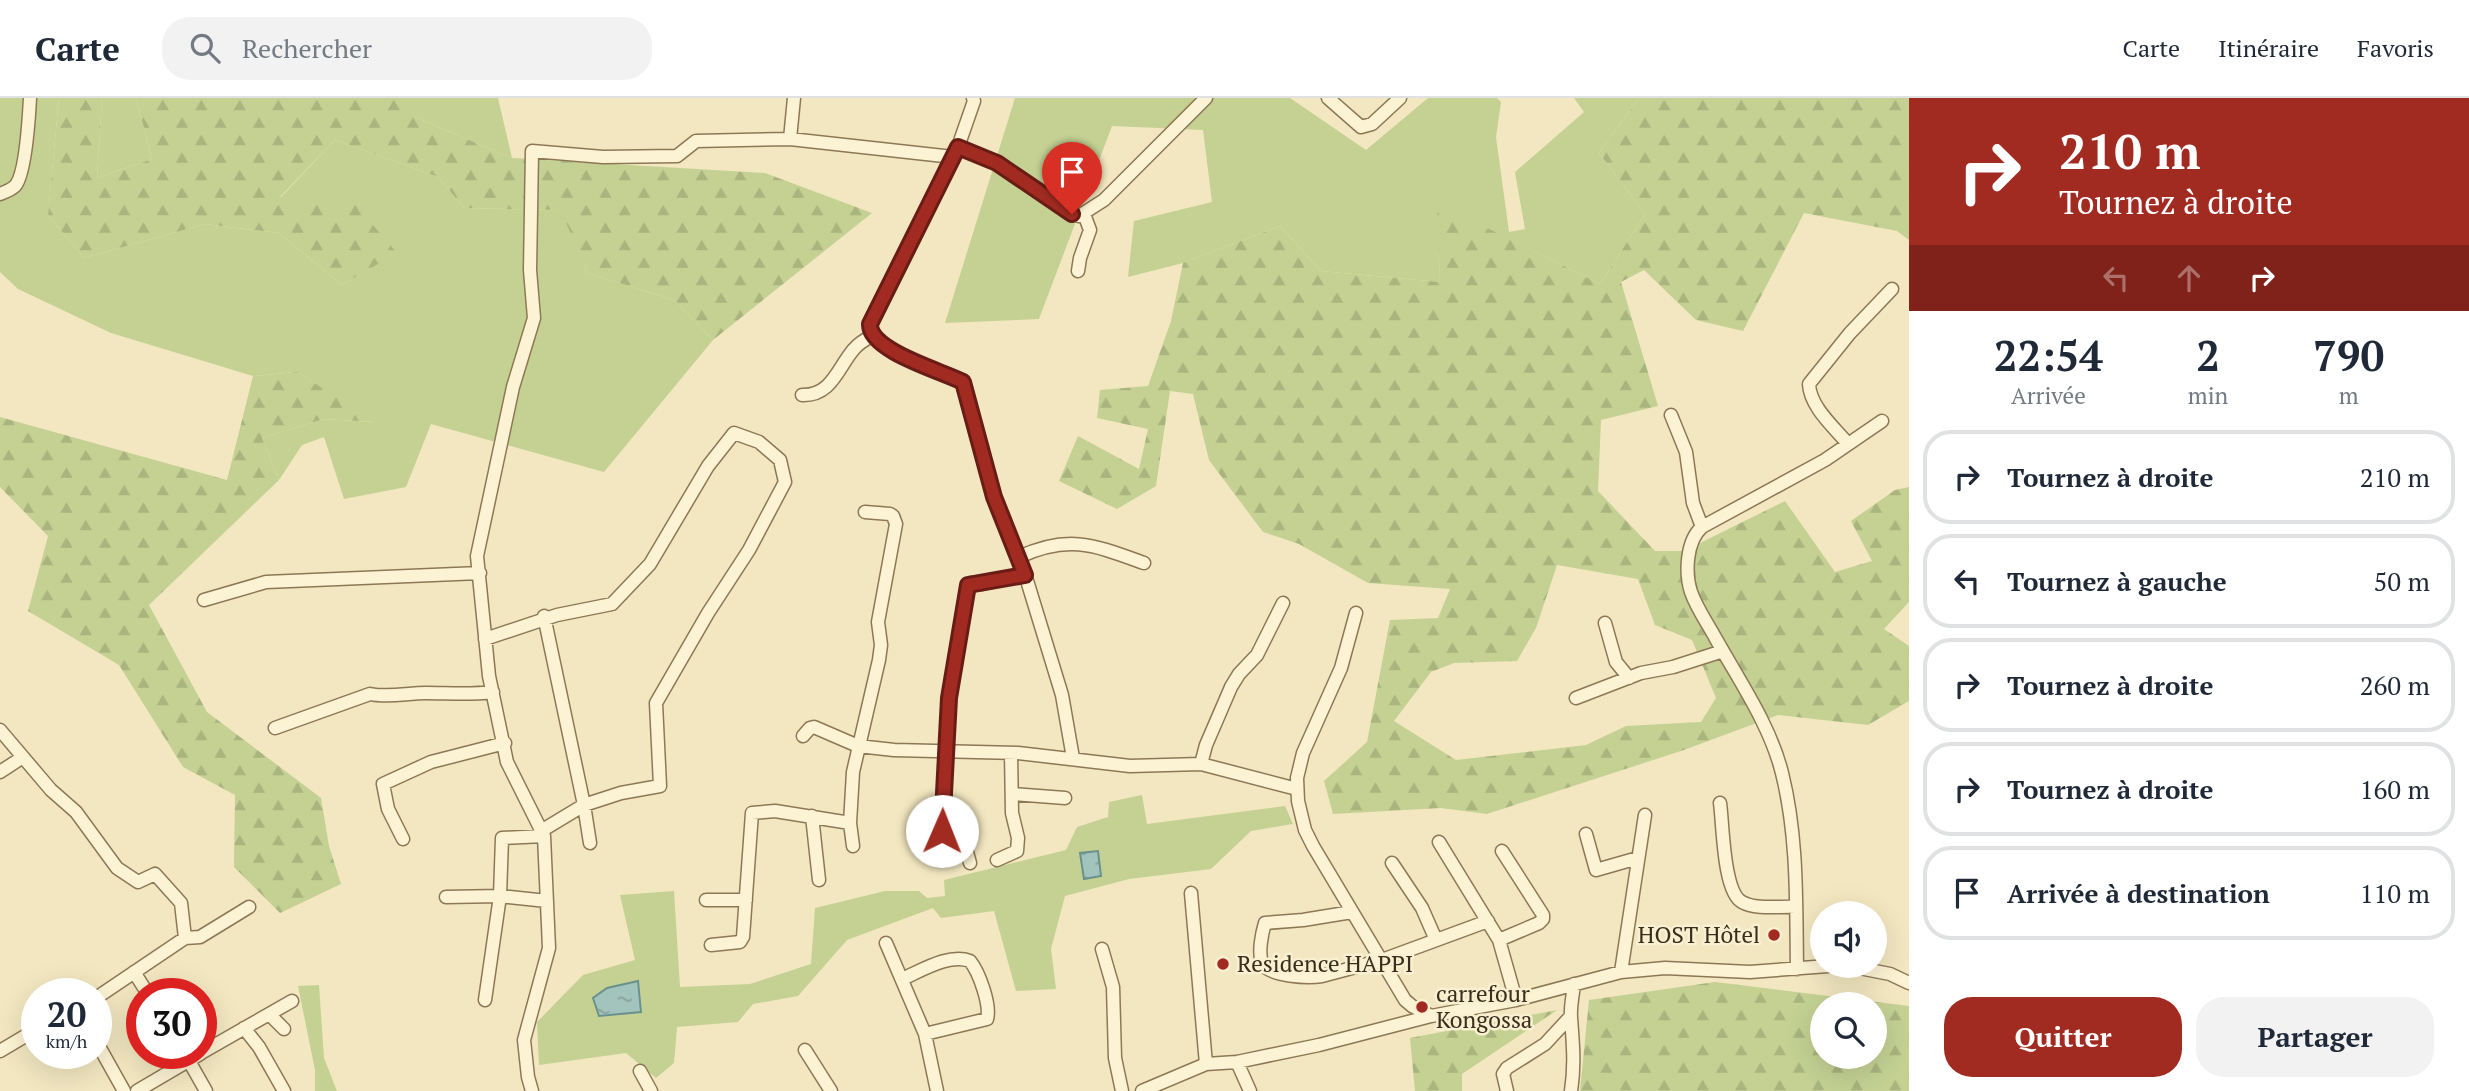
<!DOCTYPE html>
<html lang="fr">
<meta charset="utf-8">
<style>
body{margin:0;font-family:"PT Serif",serif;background:#f2f2f3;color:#1f2937;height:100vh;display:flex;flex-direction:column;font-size:26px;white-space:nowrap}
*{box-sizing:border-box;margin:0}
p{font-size:23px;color:#747a83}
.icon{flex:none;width:38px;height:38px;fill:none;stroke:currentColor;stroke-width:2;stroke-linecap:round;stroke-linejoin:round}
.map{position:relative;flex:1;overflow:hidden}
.side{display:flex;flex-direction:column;background:#fff;width:560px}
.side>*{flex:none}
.hud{background:#a12b21;color:#fff;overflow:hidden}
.tools{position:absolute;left:1810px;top:803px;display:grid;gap:14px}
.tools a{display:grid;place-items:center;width:77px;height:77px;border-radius:50%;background:#fff;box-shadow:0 7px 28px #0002;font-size:35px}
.speed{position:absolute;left:21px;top:880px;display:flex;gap:14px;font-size:35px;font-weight:700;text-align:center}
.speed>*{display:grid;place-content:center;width:91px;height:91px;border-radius:50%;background:#fff;box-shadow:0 7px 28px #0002;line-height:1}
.speed small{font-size:18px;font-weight:400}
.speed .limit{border:10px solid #d22;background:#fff;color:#111}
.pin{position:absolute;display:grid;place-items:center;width:60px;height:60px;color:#fff;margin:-72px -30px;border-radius:50% 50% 50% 0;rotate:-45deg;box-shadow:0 0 7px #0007}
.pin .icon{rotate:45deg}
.me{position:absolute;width:77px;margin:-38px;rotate:1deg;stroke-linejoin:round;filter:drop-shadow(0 0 5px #0008)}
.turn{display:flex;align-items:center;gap:24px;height:147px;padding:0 35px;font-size:32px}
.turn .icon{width:91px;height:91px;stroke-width:2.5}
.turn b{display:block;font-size:49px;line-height:60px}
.lanes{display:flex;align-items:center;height:66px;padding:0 35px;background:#0003;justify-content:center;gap:35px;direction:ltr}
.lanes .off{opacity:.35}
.eta{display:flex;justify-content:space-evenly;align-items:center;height:119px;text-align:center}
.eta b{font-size:42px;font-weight:700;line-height:49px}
.cta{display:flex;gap:14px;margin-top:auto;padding:14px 35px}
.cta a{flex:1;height:80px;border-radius:28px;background:#a12b21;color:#fff;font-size:28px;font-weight:700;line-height:80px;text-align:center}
.cta a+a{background:#f2f2f3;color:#1f2937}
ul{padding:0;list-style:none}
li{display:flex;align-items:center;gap:21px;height:94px;margin:0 14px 10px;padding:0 21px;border:4px solid #e0e1e3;border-radius:28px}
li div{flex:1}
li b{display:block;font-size:26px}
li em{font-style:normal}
header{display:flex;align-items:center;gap:42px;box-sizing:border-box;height:98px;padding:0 35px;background:#fff;border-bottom:2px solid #e0e1e3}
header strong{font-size:33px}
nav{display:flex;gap:38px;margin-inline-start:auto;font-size:24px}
.search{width:490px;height:63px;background:#f2f2f3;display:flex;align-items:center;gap:18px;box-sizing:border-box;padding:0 24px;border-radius:28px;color:#747a83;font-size:26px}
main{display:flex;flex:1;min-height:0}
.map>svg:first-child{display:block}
</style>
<header>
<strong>Carte</strong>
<div class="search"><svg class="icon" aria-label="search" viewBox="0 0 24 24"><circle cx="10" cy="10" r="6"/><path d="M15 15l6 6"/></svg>Rechercher</div>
<nav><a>Carte</a><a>Itinéraire</a><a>Favoris</a></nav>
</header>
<main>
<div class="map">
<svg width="1909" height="993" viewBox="0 0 1909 993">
<defs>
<pattern id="forest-firs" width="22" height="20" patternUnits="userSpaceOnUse" patternTransform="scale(1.75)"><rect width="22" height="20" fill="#c4d193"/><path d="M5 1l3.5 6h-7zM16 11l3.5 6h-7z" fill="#a9b47e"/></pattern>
<pattern id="water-ripples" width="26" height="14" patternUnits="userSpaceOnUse" patternTransform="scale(1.75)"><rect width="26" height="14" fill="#a3c3bd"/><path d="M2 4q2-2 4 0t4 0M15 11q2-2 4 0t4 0" fill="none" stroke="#869f99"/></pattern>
</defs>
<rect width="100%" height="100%" fill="#f2e7c0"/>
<path fill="#c4d193" d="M0,0h59l-11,117 36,43 121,-34 74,9 63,52 54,-32 -116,-55 55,-58 103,37 26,31 98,2 25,63 87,27 39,40 -109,132 -173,-48 -25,63 -62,12 -20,-62 -22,8 -23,35 -17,-42 62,-19 50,3 -77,-50 -44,4 -142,-43 -93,-44 -18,-17z
M102,0h34l16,61 -55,19z
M415,0h83l14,60 -97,-41z
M1015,0h275l76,52 62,-52h69l4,4 -5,35 13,95 16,-3 -10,-57 69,-60 -10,-14h65l-40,55 46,61 -45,70 -162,-80 2,78 -119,-11 -41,-45 -97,37 -55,14 6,-56 78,-19 -9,-72 -91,-4 -73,193 -94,4z
M1142,697l5,29 138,-18 8,18 -42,7 -40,38 -82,10 -64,17 -14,53 5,40 -40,2 -22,-80 -53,7 -8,-10 -86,32 -49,56 -45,8 -15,18 -61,5 -3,36 -18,15 -30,-25 -87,12 -2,-43 46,-47 52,-15 -15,-65 54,-4 6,96 70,-3 61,-20 4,-56 70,-17h34l8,7 18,-2 -1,-16 122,-30 11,-23 31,-10 1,-15z
M319,887l5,73 13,33h-22v-21l-17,-84z"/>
<path fill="url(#forest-firs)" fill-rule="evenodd" d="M59,0h43l-5,80 55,-19 -16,-61h279v19l97,41 253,15 107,40 -159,127 -39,-40 -87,-27 -26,-63 -97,-2 -26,-31 -103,-37 -55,57 74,6 43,50 -55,32 -63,-52 -74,-9 -121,34 -36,-43z
M1639,0h270v142l-12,-9 -93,-18 -61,118 -47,-11 -52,-50 -23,12 37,124 -57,14 -3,71 57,60h29l101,-50 50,71 37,-11 -21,-40 44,-31 14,-3v115l-25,27 25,17v55l-41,24 -90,-10 -94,35 -197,64 -46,-6 -108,6 -9,-33 43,-39 23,-122 48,-2 12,-29 -82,-6 -69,-39 -36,-12 -54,-72 -16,-66 -23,-3 -14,95 -39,23 -58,-28 19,-45 61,33 9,-40 -51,-11 3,-28 48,-4 23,-65 12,-58 97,-37 41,45 119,11 -3,-79 163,81 45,-70 -46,-61zM1557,467l81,14 17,46 37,15 24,58 -15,24 -75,4 -40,19 -130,15 -62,-39 37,-49 23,-9 63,-2 19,-33z
M297,274l79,50 -52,-3 -62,19 17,42 -130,125 58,107 114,86 8,48 12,38 -61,29 -46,-46 1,-72 -52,-28 -64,-102 -91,-54 20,-75 -48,-49v-70l227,63 26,-104z
M1715,884l194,24v85h-329l9,-91zM1874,906v53h-52v-53z
M1557,912l-95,64v17h-47l-5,-53z"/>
<path fill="url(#water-ripples)" stroke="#6a928c" stroke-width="2" d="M1098,753l3,25 -17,3 -4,-26z
M638,883l3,31 -42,4 -6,-18 14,-10z"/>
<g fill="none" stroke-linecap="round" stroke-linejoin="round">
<g stroke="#8d7856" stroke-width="15">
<path id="minor" d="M973,0l1,3 -16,46 -86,171 -2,13c11,21 67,41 89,49l6,6 29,111 31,77 37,121 11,63
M1328,0l33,29 11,-3 28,-26
M790,41l4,-41
M958,49l39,16 75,51 7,2 25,-16 102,-102
M0,96c5,-2 11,-4 15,-8 11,-12 14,-70 15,-88
M1078,173l2,-13 10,-28 -6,-16
M802,297c30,1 36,-28 52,-46 5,-6 12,-10 18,-13
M1671,317l15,37 7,51 9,24
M1848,346c-14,-17 -38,-37 -39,-60l41,-51 42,-44
M1019,459c50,-23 75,-12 125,6
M204,502l62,-18 214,-9
M1356,515l-15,55 -38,85 -6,25 1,23 7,29 8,16 92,154 7,6 19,10
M544,518l40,189 6,38
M1605,525l11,39 13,16
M485,541l72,-24 55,-11 38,-40 58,-98 26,-33 25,9 21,18 5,22 -36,68 -41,63 -52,90 4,83 -39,7 -37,12 -38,23
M1576,600l65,-25 32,-6 50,-16
M275,630l95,-34c19,4 37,-1 56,-1 22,0 44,2 67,-1
M0,632l51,60 25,22 41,56 21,14 17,-8 26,29 4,35
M803,638l7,-8 4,-1 44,19 36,4 124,3 112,13 71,-2 96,25
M1201,666l5,-19 25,-58 8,-13 18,-19 26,-52
M0,674l23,-15
M1013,696l52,4
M1720,705c3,20 3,89 22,99 14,8 38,4 54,5
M812,718l7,64
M1586,736l10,36 42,-12
M544,738l-42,2 -2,58 47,5
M403,741l-15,-30 -5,-25 48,-22 74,-19
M1439,744l60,98 17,60
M853,748l-3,-23 3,-51 26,-112 2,-15 -3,-23 18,-98 -3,-8 -3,-2 -25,-2
M997,762l20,-9 1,-13 -6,-25 -1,-60
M970,765l-5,-18 -14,1 -9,-15 7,-133 17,-103 5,-12 11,1 43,-10
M1392,765l30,45 14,32
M1191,795l15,171
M446,799l54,-1 -15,104
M706,802h40
M1352,814l-49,8 -38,3c-3,10 -7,29 -3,40 7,14 47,15 60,13l60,-16 106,-39
M1499,842l40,-17 4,-4v-4l-41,-64
M886,845l39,91 12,57
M711,847l29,-3 3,-5 9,-124 23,-2 75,12
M1102,851l11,38 2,71 7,33
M1849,868l41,8 19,9
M1797,871c-1,-66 1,-132 -15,-196 -12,-48 -42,-91 -66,-134 -8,-15 -19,-30 -25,-47 -6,-19 -5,-51 11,-65l123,-67 57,-39
M134,874l14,22
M1621,874l24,-157
M902,881c19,-8 47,-26 68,-18 9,11 21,44 17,58l-62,15
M96,900l89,-60 15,-1 49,-30
M269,916l15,15
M244,930l15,19 25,44
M96,943l28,50
M805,952l26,41
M0,953l37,-22
M201,955l91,-52
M185,956l21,37
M1237,964l13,29
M640,973l11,20
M137,993l63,-37
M532,993l-4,-14 -4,-37 25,-92 -5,-112 -37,-74 -18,-86 -12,-120 36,-169 21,-69 -4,-48 2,-119 71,6 74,-1 19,-15 94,-2 163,18
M1142,993l64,-27 31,-2 82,-17 112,-29 85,-16 105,-28 44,-4 85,4 78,-6
M1507,993l-4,-17 4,-6 38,-24 26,-28
M1571,993c4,-25 2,-48 0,-73 -1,-11 2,-23 3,-34"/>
</g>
<use href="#minor" stroke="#fcf3d4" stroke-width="12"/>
</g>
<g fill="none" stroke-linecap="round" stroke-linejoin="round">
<g stroke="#691c15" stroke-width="18">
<path id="route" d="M942,733l7,-133 19,-113 57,-10 -31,-78 -31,-115c-21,-11 -94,-31 -93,-58l88,-177 39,16 75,51"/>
</g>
<use href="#route" stroke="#a12b21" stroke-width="12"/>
</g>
<g fill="#a12b21" stroke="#f8f0d1" stroke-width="2.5">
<circle cx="1774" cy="837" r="7"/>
<circle cx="1223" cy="866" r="7"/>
<circle cx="1422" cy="909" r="7"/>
</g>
<g text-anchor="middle" stroke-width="5" stroke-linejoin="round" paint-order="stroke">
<g font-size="23" fill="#3b2e1c" stroke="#f8f0d1" text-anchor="start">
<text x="1760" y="845" text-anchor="end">HOST Hôtel</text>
<text x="1237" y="874">Residence HAPPI</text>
<text x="1436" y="904">carrefour<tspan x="1436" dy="26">Kongossa</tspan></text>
</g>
</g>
</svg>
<div class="tools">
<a><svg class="icon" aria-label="sound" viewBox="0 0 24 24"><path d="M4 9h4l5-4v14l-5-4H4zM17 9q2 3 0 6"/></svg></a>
<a><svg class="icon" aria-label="search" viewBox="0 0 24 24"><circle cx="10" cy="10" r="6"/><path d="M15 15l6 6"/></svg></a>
</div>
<div class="speed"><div>20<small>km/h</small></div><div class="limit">30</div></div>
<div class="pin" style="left:1072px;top:116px;background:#d93025"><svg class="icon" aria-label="arrive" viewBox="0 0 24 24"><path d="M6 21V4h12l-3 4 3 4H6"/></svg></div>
<svg class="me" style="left:942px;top:733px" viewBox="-20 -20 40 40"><circle r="19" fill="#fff"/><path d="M0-13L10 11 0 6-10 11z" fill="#a12b21"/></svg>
</div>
<section class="side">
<div class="hud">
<div class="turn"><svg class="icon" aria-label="right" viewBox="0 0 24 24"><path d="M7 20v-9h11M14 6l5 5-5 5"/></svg><div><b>210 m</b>Tournez à droite</div></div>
<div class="lanes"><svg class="icon off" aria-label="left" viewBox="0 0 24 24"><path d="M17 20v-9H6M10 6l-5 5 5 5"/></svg><svg class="icon off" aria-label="ahead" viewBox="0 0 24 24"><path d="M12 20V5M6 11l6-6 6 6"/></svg><svg class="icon" aria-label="right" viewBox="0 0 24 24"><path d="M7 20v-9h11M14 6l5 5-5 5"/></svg></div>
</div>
<div class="eta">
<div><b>22:54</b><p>Arrivée</p></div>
<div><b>2</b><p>min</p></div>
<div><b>790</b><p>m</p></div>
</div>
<ul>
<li><svg class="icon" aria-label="right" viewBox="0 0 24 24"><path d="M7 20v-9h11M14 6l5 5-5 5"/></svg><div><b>Tournez à droite</b></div><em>210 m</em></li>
<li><svg class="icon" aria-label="left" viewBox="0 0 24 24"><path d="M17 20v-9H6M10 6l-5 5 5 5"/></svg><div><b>Tournez à gauche</b></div><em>50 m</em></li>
<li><svg class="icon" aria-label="right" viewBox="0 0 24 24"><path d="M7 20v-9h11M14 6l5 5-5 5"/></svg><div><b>Tournez à droite</b></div><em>260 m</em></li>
<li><svg class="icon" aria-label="right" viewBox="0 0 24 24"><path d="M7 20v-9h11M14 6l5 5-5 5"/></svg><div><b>Tournez à droite</b></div><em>160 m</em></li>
<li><svg class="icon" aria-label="arrive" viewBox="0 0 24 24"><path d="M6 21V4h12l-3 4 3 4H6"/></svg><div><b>Arrivée à destination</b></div><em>110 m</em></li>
</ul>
<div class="cta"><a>Quitter</a><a>Partager</a></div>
</section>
</main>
